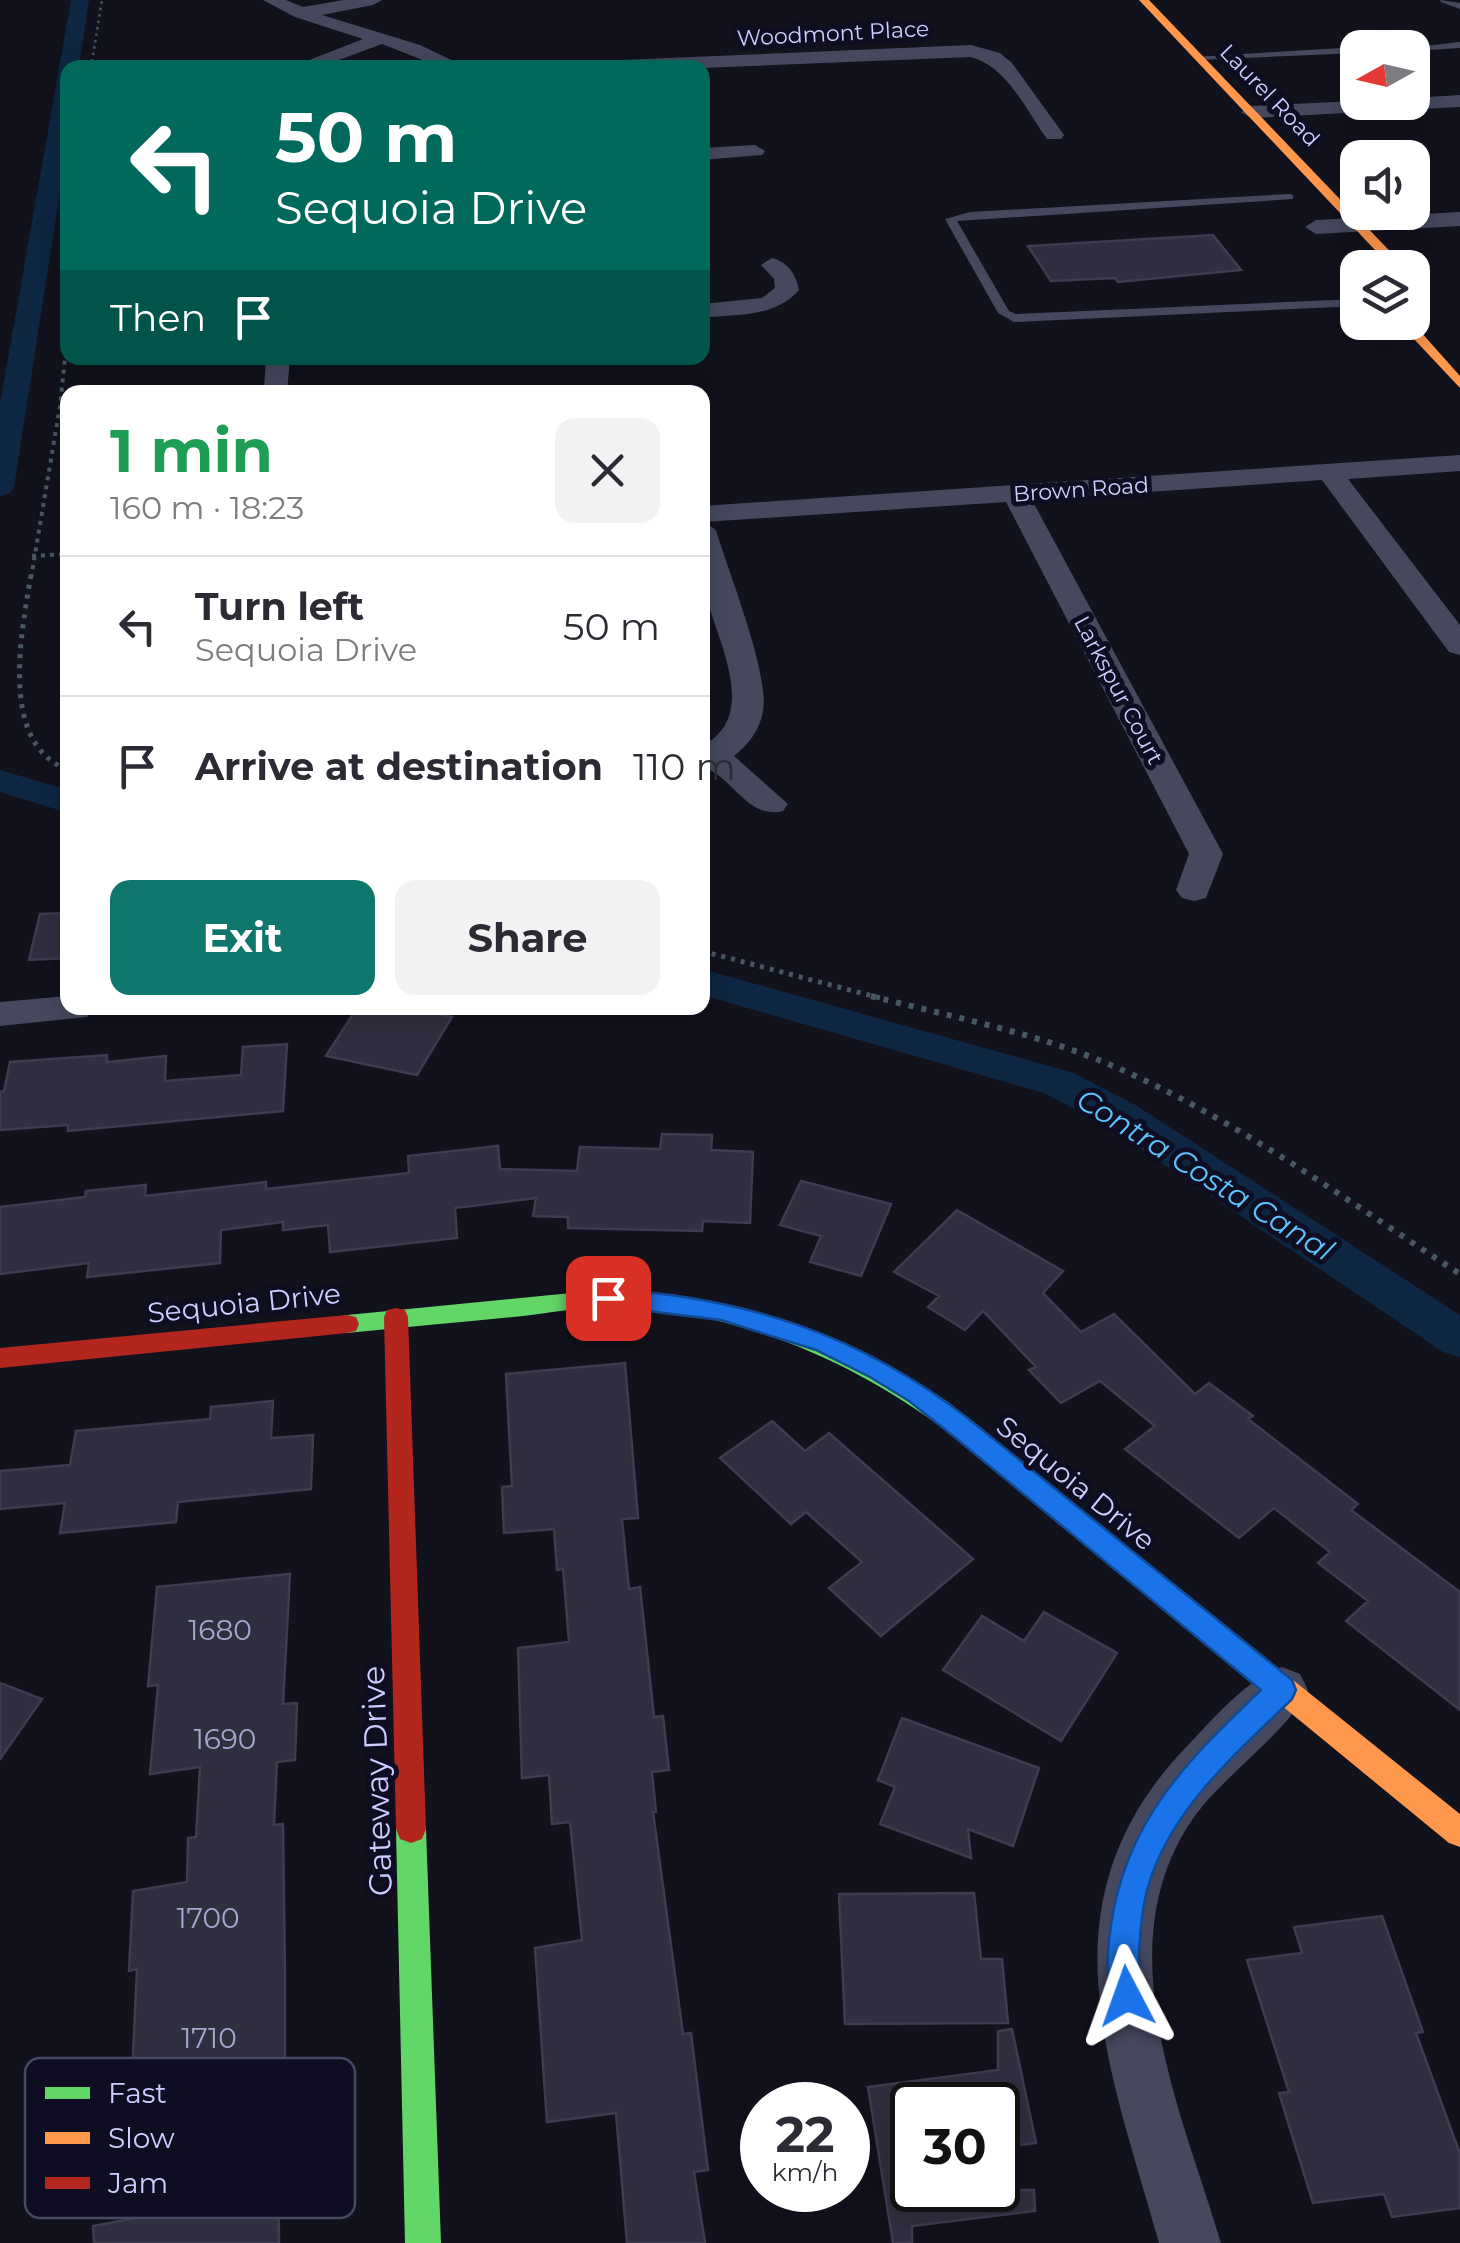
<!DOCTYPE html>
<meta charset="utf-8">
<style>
body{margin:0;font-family:Montserrat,sans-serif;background:#f2f2f3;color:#2b2b33;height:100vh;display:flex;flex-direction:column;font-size:38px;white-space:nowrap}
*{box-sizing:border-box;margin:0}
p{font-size:32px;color:#7c7c81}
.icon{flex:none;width:55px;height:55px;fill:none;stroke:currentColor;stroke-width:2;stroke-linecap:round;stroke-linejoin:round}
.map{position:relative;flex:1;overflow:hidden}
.side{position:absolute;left:60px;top:385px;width:650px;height:630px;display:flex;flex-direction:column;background:#fff;border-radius:20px;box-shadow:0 5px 25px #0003}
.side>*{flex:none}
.banner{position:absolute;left:60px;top:60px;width:650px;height:305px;border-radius:20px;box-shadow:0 5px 25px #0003;background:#00695c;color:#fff;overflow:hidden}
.needle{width:65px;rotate:262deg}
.fabs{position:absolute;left:1340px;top:30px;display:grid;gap:20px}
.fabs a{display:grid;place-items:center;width:90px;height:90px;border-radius:20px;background:#fff;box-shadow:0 5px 25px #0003;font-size:50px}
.speed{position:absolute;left:740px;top:2082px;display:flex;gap:20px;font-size:50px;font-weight:700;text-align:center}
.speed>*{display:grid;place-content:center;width:130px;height:130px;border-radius:50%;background:#fff;box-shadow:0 5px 25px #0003;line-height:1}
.speed small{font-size:25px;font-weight:400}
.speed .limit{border:5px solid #111;border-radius:15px;background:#fff;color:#111}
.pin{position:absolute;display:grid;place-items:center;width:85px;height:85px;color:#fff;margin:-42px;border-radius:20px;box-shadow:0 5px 15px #0006}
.me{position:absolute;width:110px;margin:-55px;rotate:356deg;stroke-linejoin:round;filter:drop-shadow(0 0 8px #0008)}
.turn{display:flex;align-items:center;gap:35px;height:210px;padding:0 50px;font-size:45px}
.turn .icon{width:130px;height:130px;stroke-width:2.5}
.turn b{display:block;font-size:70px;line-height:85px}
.then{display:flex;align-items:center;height:95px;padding:0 50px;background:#0003;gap:20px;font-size:38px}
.round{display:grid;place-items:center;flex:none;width:105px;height:105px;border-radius:20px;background:#f2f2f3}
.summary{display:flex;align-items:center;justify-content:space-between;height:170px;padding:0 50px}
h1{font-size:60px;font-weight:700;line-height:75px;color:#1e9e55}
.cta{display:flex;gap:20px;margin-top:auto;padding:20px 50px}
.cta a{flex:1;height:115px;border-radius:20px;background:#0f766e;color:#fff;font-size:40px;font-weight:700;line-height:115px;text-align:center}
.cta a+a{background:#f2f2f3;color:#2b2b33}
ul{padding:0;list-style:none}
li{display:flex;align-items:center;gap:30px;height:140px;padding:0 50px;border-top:2px solid #e1e1e2}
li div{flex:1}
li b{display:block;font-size:38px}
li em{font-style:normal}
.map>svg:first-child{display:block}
</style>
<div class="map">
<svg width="1460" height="2243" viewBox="0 0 1460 2243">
<rect width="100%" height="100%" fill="#12121d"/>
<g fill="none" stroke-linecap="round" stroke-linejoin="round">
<path fill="#0d2642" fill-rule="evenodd" d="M71,0h18l-10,68h-11v73l-54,346 -4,6 -10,3v-92z
M0,770l68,20v23l-68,-21z
M702,969l372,104 63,33 323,209v42l-17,-5 -336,-226 -63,-33 -342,-98z"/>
</g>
<path fill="#302f3f" stroke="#3d3c50" stroke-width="2.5" d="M1213,235l28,35 -123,12 -3,-4 -64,3 -23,-35z
M68,913v45l-39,2 11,-46z
M357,1008h46l49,9 -35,58 -91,-19z
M287,1044l-4,67 -215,20v-6l-68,5v-38l4,-1 6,-29 97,-7v7l59,-6 -1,25 76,-6 2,-28z
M662,1134l50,1 -1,15 42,2 -3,71 -47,-2 -1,10 -134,-3v-11l-35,-1 3,-18 -81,10 2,30 -127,14 -2,-27 -45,5v-8l-62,8 -1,33 -133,14 2,-14 -89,11v-67l85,-10 1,-6 60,-6 -1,11 121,-14v7l143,-16 -1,-17 90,-10 2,23 77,2 3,-24 80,2z
M801,1181l90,23 -30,72 -51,-14 11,-26 -41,-11z
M957,1210l106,61 -20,22 38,39 33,-18 81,80 14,-11 44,33 -5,3 110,85 -7,6 109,82v118l-114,-89 22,-20 -50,-38 12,-11 -56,-44 -35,30 -114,-89 30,-23 -55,-45 -39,22 -32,-33 7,-3 -53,-56 -18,19 -37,-23 11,-11 -45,-24z
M625,1363l13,155 -16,1 7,70 11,-2 14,130 9,-1 6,54 -17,2 4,40h-3l30,222 8,-1 17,137 -14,2 11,71h-78l-11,-130 -69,9 -12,-174 47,-8 -12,-118 -18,2 -3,-49 -27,3 -4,-130 51,-6 -6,-73 -6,1 -3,-41 -50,4 -2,-46 10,-1 -6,-112z
M273,1401l-2,37 42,-3 -2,54 -133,13 -2,20 -116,11 5,-30 -65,6v-38l70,-6 6,-34 134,-12 1,-12z
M772,1421l33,30 24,-18 144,126 -92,77 -52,-48 33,-26 -56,-50 -15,12 -71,-66z
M290,1574l-7,130 14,-1 -2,57 -18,2 -3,63 9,-1 2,151v133l-7,1 1,134h-185l-1,-17 75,-14 2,-54 9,-2 3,-89 -50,8 5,-106 -8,2 4,-80 54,-9 1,-44 8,-1 4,-70 -50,7 8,-89 -10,1 9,-99z
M1044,1612l73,41 -56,88 -118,-71 39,-54 42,25z
M0,1683l42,16 -42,60z
M902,1718l137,50 -26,78 -45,-17 3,29 -91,-34 15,-37 -17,-7z
M974,1893l7,66h21l6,64 -163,1 -6,-130z
M1382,1916l41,116 -7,1 44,121v54l-68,9 -8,-23 -71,9 -34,-110 10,-1 -42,-132 55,-7 -8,-26z
M1012,2029l24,114 -38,5v-43h-86v85h122l1,21 -123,15v17h-19l-25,-156 130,-17v-39z"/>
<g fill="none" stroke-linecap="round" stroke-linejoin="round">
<path stroke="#485863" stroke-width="2.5" stroke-dasharray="2.5 4" stroke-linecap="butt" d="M91,68l11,-68"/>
<path stroke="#485863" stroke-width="4" stroke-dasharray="4 5" stroke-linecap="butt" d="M32,556l36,-2
M31,578l29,-172 8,-76"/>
<path stroke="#485863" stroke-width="5" stroke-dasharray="4 6" stroke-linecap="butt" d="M31,575c-11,64 -31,169 37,195
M702,951l178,47"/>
<path stroke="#485863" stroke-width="6" stroke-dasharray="5 8" stroke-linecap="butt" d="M871,996c77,20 161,36 235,67 126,53 240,137 354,211"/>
<path fill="#46485e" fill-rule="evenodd" d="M1440,0l20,3v6l-19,-7z
M1460,42v6l-48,3v-3h-5z
M1358,47v6l-159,7 -5,-3z
M1289,194l4,1v4l-336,22 52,90 7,3 342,-15v7l-344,16 -16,-9 -53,-94 25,-7z"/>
<path fill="#46485e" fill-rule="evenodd" d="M263,0h23l17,7 41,-7h38l-9,5 -51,10 98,30 48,23h-25l-61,-24 -65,24h-28l74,-29 -68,-22z
M971,45l29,8 12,10 52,72 -3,4h-14c-21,-29 -40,-73 -77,-82l-268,11h-136l9,-6z
M1460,95v12l-209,11 -10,-6 10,-6 107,-5 54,1v-4z
M755,145l10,6 -3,4 -60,5v-12z
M1460,212v14l-144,8 -11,-7 11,-7z
M772,258c16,4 24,16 27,32 -24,28 -63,24 -97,28v-14l60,-6 13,-10 -1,-9 -13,-14z
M266,358h24l-3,34h-20l-3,-3z
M1460,455v16l-112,8 112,146v30l-11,-3 -127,-172 -290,20 191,354 -17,44 -12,3 -12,-3 -6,-8 13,-36 -183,-352 -302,20 12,8c12,41 54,144 47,181 -3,19 -15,34 -29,45l54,48 -5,7c-36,9 -51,-36 -81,-44v-21c62,-32 10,-113 1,-162 -4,-25 -1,-53 -1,-78z
M68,996v12h25l-6,9 -87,9v-24z
M1282,1667l18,7 8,16c-20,42 -85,85 -116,130 -87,128 -10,291 29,423h-62c-50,-180 -122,-343 30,-499 27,-28 57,-64 93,-77z"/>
<path fill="#63d668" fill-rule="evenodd" d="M612,1289c108,8 209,36 302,92 18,11 46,25 55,43l-4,7 -9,3 -9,-3c-99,-73 -215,-123 -340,-124 -29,0 -56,6 -84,9 -59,6 -117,11 -176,17l-9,-2 -3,-7 3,-7 9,-2z
M411,1815l11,4 4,10 15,414h-36l-9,-414 4,-10z"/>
<path fill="#ff974d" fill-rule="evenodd" d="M1139,0h10l257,268h-14z
M1398,322h14l48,54v12z
M956,1414l9,3 495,397v33l-11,-4 -502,-412 -4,-7 4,-7z"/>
<path fill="#b3261e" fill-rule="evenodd" d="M396,1308l9,2 3,7 18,512 -4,10 -11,4 -11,-4 -4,-10 -12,-512 3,-7z
M347,1315l9,2 3,7 -3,7 -9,2 -347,35v-20z"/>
</g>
<path fill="#1a73e8" stroke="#114b97" stroke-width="2.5" d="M608,1289c137,8 254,46 362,131l322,260 4,10 -4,9c-56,55 -121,109 -144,188 -6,20 -8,47 -9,68 -1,19 7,35 0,53l-12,5 -11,-5c-12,-27 -9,-55 -5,-83 15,-105 77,-165 150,-235l-309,-255 -43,-34 -39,-24 -54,-27 -95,-30 -122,-15 -4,-7 4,-7z"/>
<g text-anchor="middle" stroke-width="10" stroke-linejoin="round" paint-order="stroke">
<g font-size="22" fill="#cecdff" stroke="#0f0d21">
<text transform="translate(833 33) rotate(-3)" y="8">Woodmont Place</text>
<text transform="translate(1270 95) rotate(46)" y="8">Laurel Road</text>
<text transform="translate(1081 489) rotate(-4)" y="8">Brown Road</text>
<text transform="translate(1119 690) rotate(62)" y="8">Larkspur Court</text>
</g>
<g font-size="28" fill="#cecdff" stroke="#0f0d21">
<text transform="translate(244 1303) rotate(-6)" y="10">Sequoia Drive</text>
<text transform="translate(1076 1483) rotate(39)" y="10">Sequoia Drive</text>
</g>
<g font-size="28" fill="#a6a6cf">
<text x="220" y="1640">1680</text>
<text x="225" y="1749">1690</text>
<text x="208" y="1928">1700</text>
<text x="209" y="2048">1710</text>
</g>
<g font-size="30" font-style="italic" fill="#5cc3fe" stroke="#0f0d21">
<text transform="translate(1205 1175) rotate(32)" y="10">Contra Costa Canal</text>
</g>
<g font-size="32" fill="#cecdff" stroke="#0f0d21">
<text transform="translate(377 1781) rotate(-92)" y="11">Gateway Drive</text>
</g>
</g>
<rect x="25" y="2058" width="330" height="160" rx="15" fill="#0f0d21" stroke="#484764" stroke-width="2.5"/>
<rect x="45" y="2087" width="45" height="12" fill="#63d668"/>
<rect x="45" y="2132" width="45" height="12" fill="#ff974d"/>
<rect x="45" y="2177" width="45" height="12" fill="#b3261e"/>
<g font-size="28" fill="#cecdff">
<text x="108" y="2103">Fast</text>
<text x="108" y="2148">Slow</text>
<text x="108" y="2193">Jam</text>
</g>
</svg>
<div class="fabs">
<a><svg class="needle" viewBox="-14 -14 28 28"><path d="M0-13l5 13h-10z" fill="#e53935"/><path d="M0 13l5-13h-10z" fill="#7c7c81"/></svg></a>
<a><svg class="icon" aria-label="sound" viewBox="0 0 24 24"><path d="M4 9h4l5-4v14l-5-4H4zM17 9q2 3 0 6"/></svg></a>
<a><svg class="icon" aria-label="layers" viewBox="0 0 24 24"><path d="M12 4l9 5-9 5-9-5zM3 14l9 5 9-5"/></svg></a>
</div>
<div class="speed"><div>22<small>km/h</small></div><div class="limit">30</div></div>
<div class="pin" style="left:608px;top:1298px;background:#d93025"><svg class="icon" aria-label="arrive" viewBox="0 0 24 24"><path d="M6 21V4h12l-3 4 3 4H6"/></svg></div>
<svg class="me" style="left:1127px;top:1996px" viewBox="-20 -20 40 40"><path d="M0-17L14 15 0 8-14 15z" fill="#1a73e8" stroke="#fff" stroke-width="4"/></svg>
<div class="banner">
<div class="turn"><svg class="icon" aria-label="left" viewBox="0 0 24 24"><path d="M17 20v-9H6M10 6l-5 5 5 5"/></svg><div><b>50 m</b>Sequoia Drive</div></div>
<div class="then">Then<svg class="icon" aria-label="arrive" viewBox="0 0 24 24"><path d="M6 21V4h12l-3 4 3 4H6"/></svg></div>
</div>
<section class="side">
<div class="summary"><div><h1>1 min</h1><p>160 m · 18:23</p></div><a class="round"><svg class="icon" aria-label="close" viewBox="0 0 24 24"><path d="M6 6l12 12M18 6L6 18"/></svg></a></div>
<ul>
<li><svg class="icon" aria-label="left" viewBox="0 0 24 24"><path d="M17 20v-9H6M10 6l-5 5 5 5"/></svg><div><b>Turn left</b><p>Sequoia Drive</p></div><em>50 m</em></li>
<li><svg class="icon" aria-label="arrive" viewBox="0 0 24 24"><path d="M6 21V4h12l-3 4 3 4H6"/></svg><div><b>Arrive at destination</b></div><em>110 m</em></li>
</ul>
<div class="cta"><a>Exit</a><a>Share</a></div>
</section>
</div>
